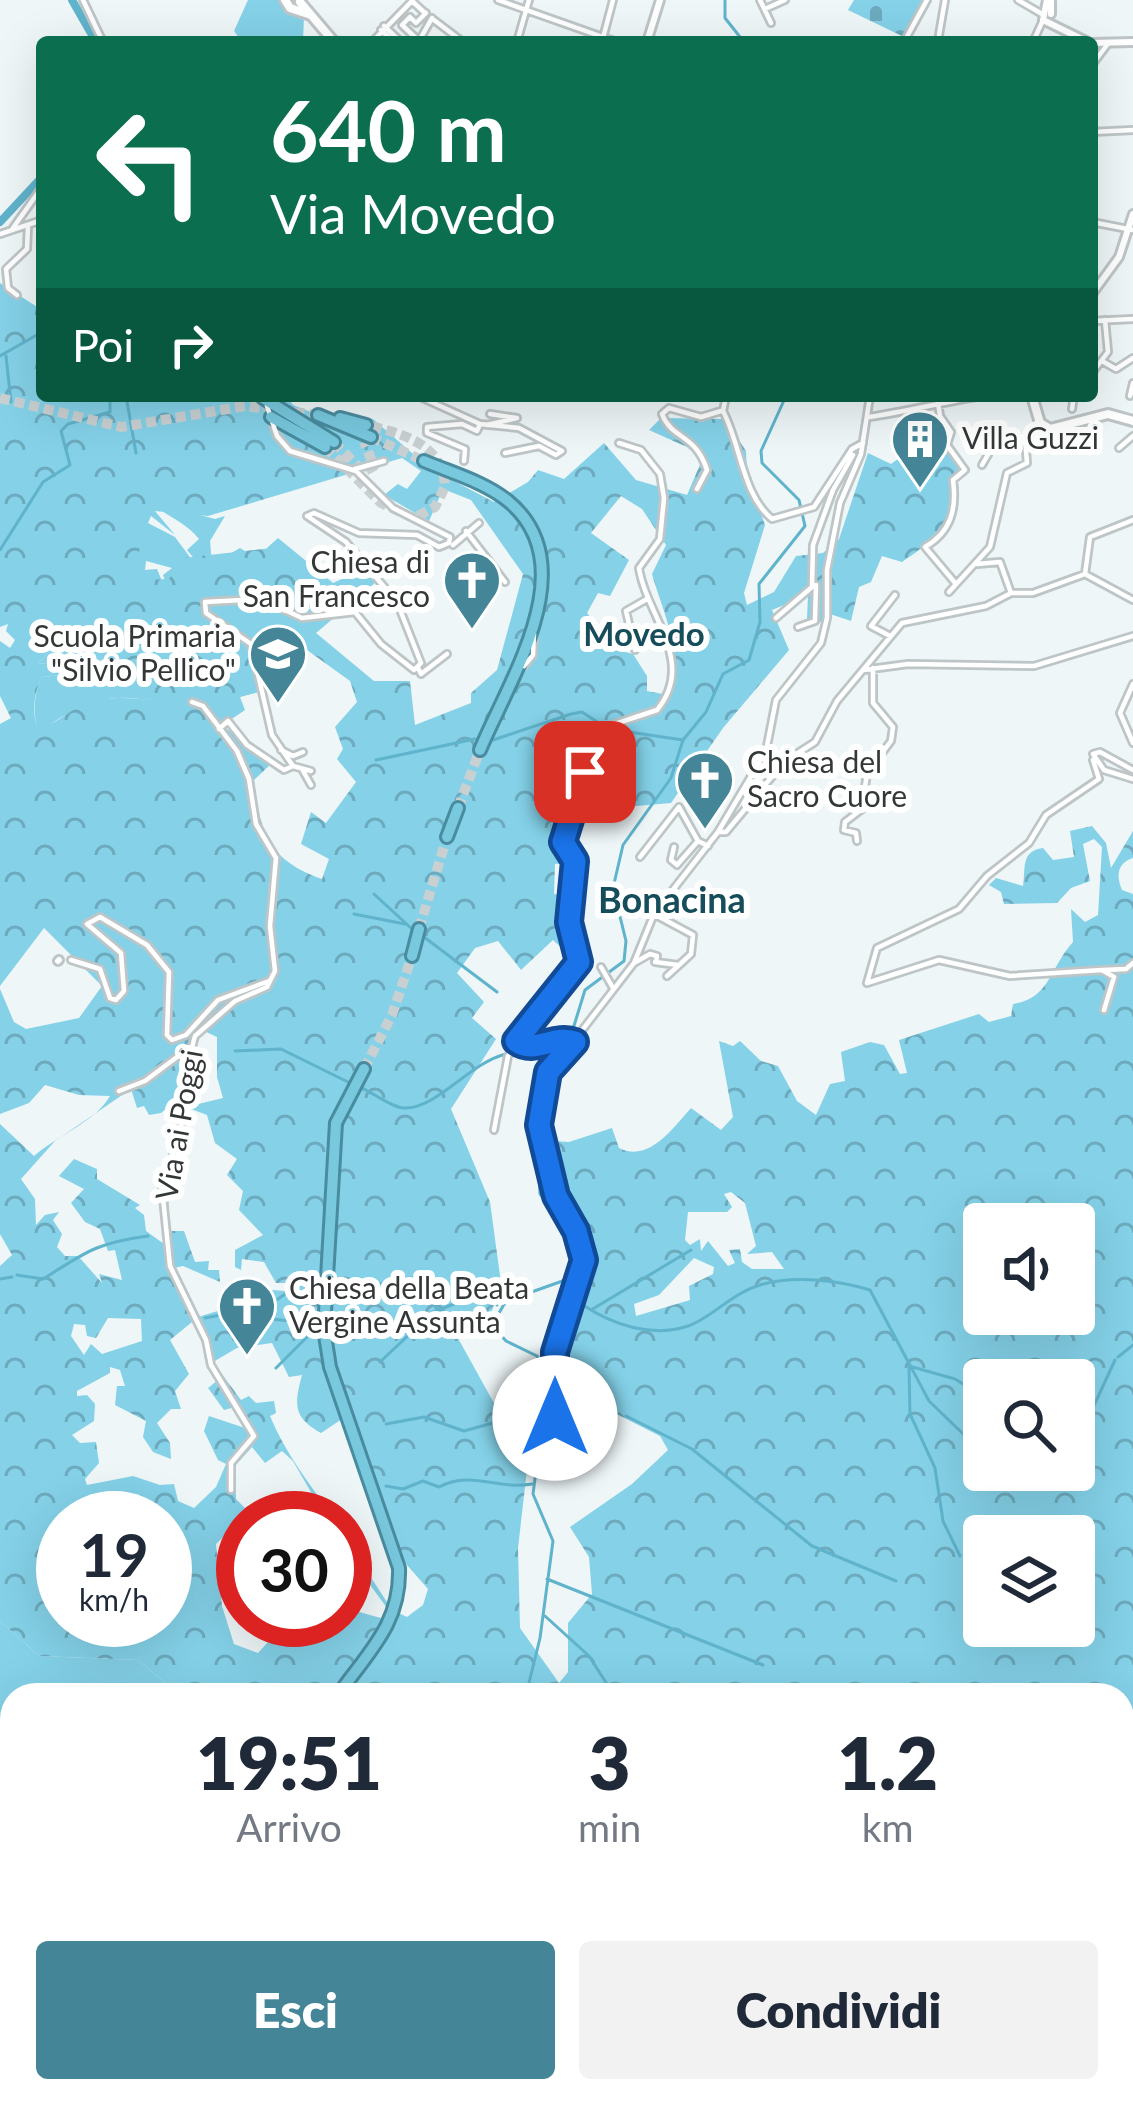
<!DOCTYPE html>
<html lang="it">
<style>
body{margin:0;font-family:Lato,sans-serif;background:#f2f2f3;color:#1f2937;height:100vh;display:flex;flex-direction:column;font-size:45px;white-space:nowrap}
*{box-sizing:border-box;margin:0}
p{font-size:39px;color:#747a83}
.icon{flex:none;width:66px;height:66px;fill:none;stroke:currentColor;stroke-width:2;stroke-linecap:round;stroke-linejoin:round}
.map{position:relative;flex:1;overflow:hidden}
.side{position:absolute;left:0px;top:1683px;width:1134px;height:420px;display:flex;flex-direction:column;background:#fff;border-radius:36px 36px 0 0;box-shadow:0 12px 48px #0002}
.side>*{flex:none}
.hud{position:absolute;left:36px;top:36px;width:1062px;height:366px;border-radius:12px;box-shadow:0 12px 48px #0002;background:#0b6e4f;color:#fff;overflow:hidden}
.buttons{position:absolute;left:963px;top:1203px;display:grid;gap:24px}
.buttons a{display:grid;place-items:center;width:132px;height:132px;border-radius:12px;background:#fff;box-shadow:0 12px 48px #0002;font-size:60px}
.speed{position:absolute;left:36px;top:1491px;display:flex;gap:24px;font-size:60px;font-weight:700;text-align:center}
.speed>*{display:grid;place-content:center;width:156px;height:156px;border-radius:50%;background:#fff;box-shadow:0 12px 48px #0002;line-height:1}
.speed small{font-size:30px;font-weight:400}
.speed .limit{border:18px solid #d22;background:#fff;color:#111}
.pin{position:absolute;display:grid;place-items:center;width:102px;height:102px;color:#fff;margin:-51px;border-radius:24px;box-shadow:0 6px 18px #0006}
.me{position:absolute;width:132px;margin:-66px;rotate:0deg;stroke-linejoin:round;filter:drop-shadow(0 0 9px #0008)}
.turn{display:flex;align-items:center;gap:42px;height:252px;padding:0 36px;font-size:54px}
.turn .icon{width:156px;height:156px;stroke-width:2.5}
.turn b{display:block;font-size:84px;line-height:102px}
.then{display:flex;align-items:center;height:114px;padding:0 36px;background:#0003;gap:24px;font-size:45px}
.eta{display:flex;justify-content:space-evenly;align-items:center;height:204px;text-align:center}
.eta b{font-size:72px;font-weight:800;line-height:84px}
.action{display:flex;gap:24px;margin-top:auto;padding:24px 36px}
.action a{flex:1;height:138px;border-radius:12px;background:#448597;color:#fff;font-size:48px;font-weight:800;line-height:138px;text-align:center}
.action a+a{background:#f2f2f3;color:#1f2937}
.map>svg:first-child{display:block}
</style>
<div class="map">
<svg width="1133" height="2103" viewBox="0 0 1133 2103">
<defs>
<pattern id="forest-crowns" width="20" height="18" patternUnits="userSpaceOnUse" patternTransform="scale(3)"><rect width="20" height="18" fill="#84d1e8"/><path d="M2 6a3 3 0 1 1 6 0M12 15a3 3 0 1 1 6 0" fill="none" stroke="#6daabd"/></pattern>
<pattern id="cemetery-stones" width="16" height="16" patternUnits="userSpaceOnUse" patternTransform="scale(3)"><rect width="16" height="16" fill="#84d1e8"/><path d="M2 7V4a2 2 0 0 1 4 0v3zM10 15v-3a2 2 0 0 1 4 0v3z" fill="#6daabd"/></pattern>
</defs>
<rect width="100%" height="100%" fill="#eef6f8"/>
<path fill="#84d1e8" d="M248,0h33l23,16 -1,26h-61l-8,-11z
M151,502l64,17 10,-3 -15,25 2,23 28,-16 16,10 22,-20 55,45 33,-15 11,13 -31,27 -37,7 -112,-53 -10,-12 12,-11c-14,-18 -30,-20 -48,-37z
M150,505l25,30 -24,-19 -3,7 27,14 17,23 -26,24 -3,-9 9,-7 -26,-7 -1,9 12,-1 5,12 -87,12 36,-65z
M48,623l31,19 12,-8 11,27 153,8 4,23 -19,5 5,13 -15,10 -130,-53 -5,6 5,11 27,4 23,13c-41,-10 -72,4 -105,27h-8c-4,-17 -3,-36 5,-51l22,-2 -8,-10 -18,-2 23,-23v-6l-11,-1 -6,9 -9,-3z
M0,1621l39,35 99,4 42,35h-168v197l-12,-11z
M41,2091h309l-4,12h-315z"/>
<path fill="url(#forest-crowns)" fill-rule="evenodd" d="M0,283l42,27v86h245l6,9 36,14 13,-7 31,7 56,49 65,34 34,-20 10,-12 26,9 40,-36 32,37 51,15 15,-35 -15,-13 -38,-17 12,-12 64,1 21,32 1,23 18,51 -21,68 3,12 27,-13 22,-36 27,-3 16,-14 29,-86 23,11 19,-14 27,-35 11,16 -4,14 17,23 -10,12c5,43 -15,59 -49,82l-20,-6 -11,26 -12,5 -8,34 -21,-7 -13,11 -10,-6 1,-24 -36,15 17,40 -66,78 -52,75 -45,4 -38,-27 -22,61 11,21 -22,2 -1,30 20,3 3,65 -24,-22 -32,30 -23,-29 -23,7 -18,25 27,29 -12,16 24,21 -45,70 39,93 11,81 -17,52 -30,-4 46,83 32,12 -14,122 2,80 39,55 9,-11v-49l24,-29 -3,-37 -19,-30 62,-43 36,-34 -8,-14 -79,-40 -24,-33 40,-102 -6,-25 -38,-59v-36l16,1 43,-14 7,20c30,15 54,-20 72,-40l30,22 12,-13 -14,-76 14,5 7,-5 21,20 17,5 19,35 19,14 14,-31 15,-3 -4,-29 29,-10 14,3 16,29 7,-1 -8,-33 80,-26 10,8 22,-6 2,-12c37,-5 37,-37 60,-62l-2,-33 14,13 13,-7 4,-68 -8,-8 -11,5 7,37 -19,7 -14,15 -53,1 -3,-12 -12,-7 7,-7 27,8c3,-17 -3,-35 20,-38l10,12 21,-3 -4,-26 22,-5 14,17 5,25 22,-37v27c-16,5 -17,18 -11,32l11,4v1209h-196v-12h185v-396h-942l-42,-35 -99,-4 -39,-35v-355l12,-11 -12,-21v-110l34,32c24,-21 61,-34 76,-60l-31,-1 -34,-10 -16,18 -29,11v-125l14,33 12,7 53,-11 23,-32 -58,-58 -44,58v-262l11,-6 -11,-22v-55l10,7 5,-8 -9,-9 2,-7 -8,3zM402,458l19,13 -14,18 -9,-5 -14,11 45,26 14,-32 28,11 52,74 -26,96 -26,23v10l-56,22 -5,-44h-36l-58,-48 39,-33 -83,-52 -89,10 -14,21 -33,1 8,-70 64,6zM621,496l21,13 24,36 -14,29c12,43 33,75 11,120l-16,-3v-15l-14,-22 -15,-4 -31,-37 11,-20 12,3 19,-36 -38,-27zM48,623l29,19 15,-8 8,24 11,10 -13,1 -1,12 52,19c-22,-3 -47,-4 -68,6 -16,7 -28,21 -44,21 -5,-16 -3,-35 5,-50l22,-2 -8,-10 -18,-2 23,-23 -5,-9 -12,11 -9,-3zM307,650l43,31 7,21 -22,25 8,22 -6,10 19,23 -30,41 -15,-11 -10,32 28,15 -7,20c-53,-19 -62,-45 -68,-99l17,-16 -49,-39 17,-28 27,-7 21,-33zM202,1030l15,7v40l6,21 -33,8 -3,-31zM131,1089l6,19 7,-2 5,9 12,-2 21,-18 -3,34 -17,55 2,60 -18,-13 -2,-16 -9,-7 5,-3 -43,-26v-10l-23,-10 -15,17 25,13 -13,14 14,19 15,7 8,22 7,-1 7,30 -23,-6 3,9 -24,-27h-13l-8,-9 5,-13 -9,-14 6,-8 -14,3 -9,10 -1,-26 -14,-20 34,-38zM186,1107l21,8 8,28 22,16 -10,16 16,16 -4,19 24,25 -28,15v17l6,3 1,-11 22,3 12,21h10l-1,8 -25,-2 -15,9 4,9 10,3 -28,-3 -33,10 -24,-49 9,-2 37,16 -1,-12h-11l1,-9 -14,1 -11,-31h-15l-1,-53 16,-51 7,-5zM731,1192l14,11 11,43 -9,8 25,-2 12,17h-32l-10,-7 -2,-13 -11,1 6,13 -7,3 -20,-25 -7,10 -1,-12 -10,6 -5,-5 3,-28h39l5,-5 -8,-13zM984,1224h90v90h-90zM694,1258l20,9 -1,7 -24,12 1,14 -54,16 -2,-12 25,-9zM108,1318l33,1 1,22 -40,13 -11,-10 -7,11 -13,-19 3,-12 11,1 2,11 9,2zM192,1322l14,24 1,22 11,12 -10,8 16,22 11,-3 10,21 -36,-12 -5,15 14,29 8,4 -10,23 -22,21 -16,-7 -4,-17 -14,1 -27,-9 -46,9 -2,-6 14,-16 -3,-21 -16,1 -8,-8 22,-14 1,-17 -8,-9 -10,1v-5l33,-18v-6l10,3 5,16h-8l-2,19 31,16 -3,16 10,15 18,7 -1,-16 -13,-20 14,-14h10l-6,-18 14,-17 -19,-34zM272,1343l17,34 13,-2c-8,30 -9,42 19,58l21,-14 58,138 28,32 -5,16 -16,12 -15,-7 -47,-73v14l45,61 -2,8 -43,-12v12h-68v12l-19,21 -24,-9 -12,-38 -6,-62 17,-16 10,7v-17h12l-19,-19 -1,-33 17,-19 13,16 17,-12 11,10 30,52 -11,5h22c-24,-33 -50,-67 -64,-102l6,-3 -2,-12 -18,2 -7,-7 -8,4 -28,-38 24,-14zM984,1380h90v90h-90zM63,1518h102v102h-102zM984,1536h90v90h-90z
M0,1881l12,11v199h29l-10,12h-31z
M350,2091h569l10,12h-583z"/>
<path fill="url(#cemetery-stones)" d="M854,0h70l-20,37 -56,-27z"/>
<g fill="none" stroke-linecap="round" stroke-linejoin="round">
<path stroke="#5fb3cb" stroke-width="3" d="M725,0v18l19,24
M0,356l42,-24
M6,356l5,46
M126,396l10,57
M0,550l43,-68 27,-17 -9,-34 7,-7 42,-12v-16
M609,729l74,11
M493,740l78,-26 11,-2 20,13
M376,760l99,-21
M374,894l38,35
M354,914l51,10
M420,934l77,58
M235,1051l46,-2 69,34
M514,1051l43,-7
M359,1087c12,4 33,21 45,21 33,1 65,-45 102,-54
M17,1275l26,4c43,-27 53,-36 105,-43
M0,1279l12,-2
M335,1284l18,11 38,-15 22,-2 25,32
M278,1299l29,-20h11
M583,1305c30,20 69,33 105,21 22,-7 44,-33 72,-41 33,-10 77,-5 110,5l59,111 55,53
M591,1310l100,-60
M205,1318l21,-4 90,10
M1118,1357l15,-12
M380,1362l50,-47
M909,1366l46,13 29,18
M276,1368l44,-44 78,2 89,-35 10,14
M909,1368l1,46 25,54 8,53 17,35
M1091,1412l24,-52
M626,1416l66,33 120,97 84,35
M386,1424l38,-7 40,14 36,-10 38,14
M1006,1470l11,7
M386,1486l17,3 20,-8 16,6c32,-17 58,3 93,-3
M547,1579l216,86
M545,1616l44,40 25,39
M526,1695l14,-57 13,-97 -20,-47 15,-116 -11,-22 -31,-15 -14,-16 14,-24 65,-23 7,-13 -9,-35 -29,-36 -5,-100 23,-49 15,-16 12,-39 39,-29 2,-20 -13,-53 10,-43 48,-67 12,-38 23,-28 17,-38 26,-14 11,-38 -1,-38 46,-58 -6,-26 -37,-37 -1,-12 25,-55
M0,1978l12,19
M486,2091v12
M53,2103h32
M167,2103l16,-12
M272,2103l3,-12
M457,2103l19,-12
M952,2103l6,-12"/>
<path stroke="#5fb3cb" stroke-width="8" d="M72,0l24,42
M0,222l42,-45
M842,2091l15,12"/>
<path stroke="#c9d0d2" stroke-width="10" stroke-dasharray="10 5" stroke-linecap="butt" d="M0,398l121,29 124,-21 73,9
M371,437l53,24
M334,442l29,30 11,-6 -10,-24
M325,447l56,56 33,15 21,-11 10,-20c-1,-43 -44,-54 -79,-62
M458,808l22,-58
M419,929l28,-92
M364,1069l28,-54 20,-59
M508,2091l8,12"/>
<g stroke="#bec5c7" stroke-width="10">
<path id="minor" d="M83,0l20,42
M498,0l119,42
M760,0l11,23
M1018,0l24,14
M412,1l13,12
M765,9l20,-9
M426,13l-10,10 -6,-6 -8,8 17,16 13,-23
M434,20l29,22
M384,26l17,16
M381,30l13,12
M939,35l6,-35
M603,38l10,-38
M372,42l41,-42
M517,42l12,-42
M904,42l23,-42
M963,42h2
M1033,42l10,-22
M1092,65l15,-20
M1092,132l41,-2
M1092,222l41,8
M13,228l29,-41
M0,234l42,-14
M17,295l-9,-7 -2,-19 21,-20 1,-23
M1092,321l41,-2
M1102,361l14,8 17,-11
M1092,373l16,-21 -3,-32
M418,396l62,28 39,4 43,23 -6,4 -17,-9 -34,7
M726,396l-3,15c18,34 19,83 49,108l42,-12 38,-58 11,-6
M937,396l3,20 11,16 -4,13 18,25 -12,10c4,29 -2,52 -28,67l31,37
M1130,396l3,-13
M267,406l10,30 13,15 66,20 37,37 57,29 -1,6 -10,4 -22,-12 -58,-2 -45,-20 -7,3 39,26 51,60 24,61 -7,7 -33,-26 -26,-32 -53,6 -41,-19 -56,3 1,11 45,31 21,91 21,31
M1072,409l2,-13
M869,417c40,-6 74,-15 114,-21
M487,425l30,-7 -27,-4
M1119,448l14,-12
M464,461l1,-12 -38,-16v-6l35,-3 15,7 3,-7
M982,465l15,-26 34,-1 14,-11
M355,469l29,-8
M697,489l10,-19c-12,-37 -35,-30 -45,-56l7,-6 32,9 20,-6
M466,531l39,51
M453,545l26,-22
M977,564l23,-2 11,31
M1085,574l5,-37 43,-17
M949,592l41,-45 17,-74 20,-10 -2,-25
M776,618l36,-31 1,-42 20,-55 20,-35
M798,627l17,-6 1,-36
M890,636l-19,-10 24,-31
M635,650l-9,-39 21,-12
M524,666l9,-11 1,-21
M418,668l3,6 26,-20
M863,670l45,-6 126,2 99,-30
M1133,684l-13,29 13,30
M192,702l11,4 34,45 12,28 7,45 20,34 -6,68 5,45 -8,16 -32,14 -40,35 -11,41 -3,54 -19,57 8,78 36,74 5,25 43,71 -23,27v27
M219,729l9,-8 19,24 37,25 9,-4 18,5
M281,750l12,6 10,-4
M302,769l9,16
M1133,770l-33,-18 -7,2 11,16 29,9
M718,832h8l58,-70 31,-20 22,-41 65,-78 84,-17 25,-13h22l52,-19 48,26
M857,841l-1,-8 -12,-3 1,-8 17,-13 5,-36 24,-32 2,-14 -20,-24v-35
M674,847l-3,13 6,5
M640,857l39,-50 19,34 10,5
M677,865l21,-24
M654,914l39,21 -2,19 -24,22
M71,960l29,9 10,29 6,2 8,-9 -3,-38 -34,-29 13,-7 47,28 22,27 -2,63 5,5 14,-5 32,-35 51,-19
M655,962l23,3
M634,963l16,-9 7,2 -1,6
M601,967l12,21
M1103,970l23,-1 7,-6
M867,983l10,-35 82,-39 28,-33 42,-33 17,-28 53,-36 -6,-19
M867,983l72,-23 71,16 92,-6 12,7 -10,33
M517,1044c21,6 38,-10 58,-2
M119,1091l26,-10 44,-33
M494,1130l14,-74 71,-94 -10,-40 6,-61 -12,-19 23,-80 20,-35 51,-17c40,-48 -11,-95 -18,-142l21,-29 4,-41 -4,-24 -19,-24 -22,-7
M555,1418v-66l28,-92 -42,-116 5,-67 88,-114 20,-49 64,-82 48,-81 10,-51 45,-57 6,-25v-48l13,-67 21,-49 9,-58"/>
</g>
<g stroke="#bec5c7" stroke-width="12">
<path id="tertiary" d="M1047,0l-4,20 45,22
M1051,0v14
M647,42l13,-42
M1092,43l41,-1
M1092,294l27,-37 14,-43
M58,961l1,-1"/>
</g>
<g stroke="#bec5c7" stroke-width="14">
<path id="secondary" d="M285,0l5,8 21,7
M300,2l34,40
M1032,396l8,27 10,6 58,-15 25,7"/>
</g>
<g stroke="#4a8c9f" stroke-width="16">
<path id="trunk" d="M263,398l71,44
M318,415l53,22
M271,417l54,30
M340,418l26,7
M424,461c28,12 61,21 84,40 78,64 1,179 -28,249
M447,837l11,-29
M412,956l7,-27
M338,1695c30,-43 63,-71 61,-127l-69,-201 -6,-38 12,-206 28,-54"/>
</g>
<use href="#minor" stroke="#fff" stroke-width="4.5"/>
<use href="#tertiary" stroke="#fff" stroke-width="6"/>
<use href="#secondary" stroke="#fff" stroke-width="8"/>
<use href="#trunk" stroke="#78c8de" stroke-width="10"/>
</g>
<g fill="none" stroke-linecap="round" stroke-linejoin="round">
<g stroke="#114b97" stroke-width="30">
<path id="route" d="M555,1418v-66l29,-92 -8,-29 -20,-35 -17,-71 9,-53 27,-30c-21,-8 -40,13 -59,-1l63,-79 -10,-40 6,-61 -12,-19 22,-70"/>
</g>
<use href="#route" stroke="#1a73e8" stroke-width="21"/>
</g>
<defs>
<g id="building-pin" transform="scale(3)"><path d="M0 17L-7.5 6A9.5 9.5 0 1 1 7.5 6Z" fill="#448597" stroke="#fff"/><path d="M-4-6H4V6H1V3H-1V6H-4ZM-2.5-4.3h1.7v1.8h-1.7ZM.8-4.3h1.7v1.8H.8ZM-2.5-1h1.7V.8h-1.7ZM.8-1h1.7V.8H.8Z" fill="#fff"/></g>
<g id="church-pin" transform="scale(3)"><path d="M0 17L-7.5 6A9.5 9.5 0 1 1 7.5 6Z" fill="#448597" stroke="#fff"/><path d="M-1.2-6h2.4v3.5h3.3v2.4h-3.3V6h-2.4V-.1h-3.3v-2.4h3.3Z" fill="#fff"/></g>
<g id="school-pin" transform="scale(3)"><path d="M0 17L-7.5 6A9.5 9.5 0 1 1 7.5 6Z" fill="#448597" stroke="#fff"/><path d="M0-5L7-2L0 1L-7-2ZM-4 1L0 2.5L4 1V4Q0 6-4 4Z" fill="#fff"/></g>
</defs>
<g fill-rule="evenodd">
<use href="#building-pin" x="920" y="439"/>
<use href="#church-pin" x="472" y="580"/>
<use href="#school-pin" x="278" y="654"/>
<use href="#church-pin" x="705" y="780"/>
<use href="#church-pin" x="247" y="1306"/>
</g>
<g text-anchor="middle" stroke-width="12" stroke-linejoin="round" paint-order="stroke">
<g font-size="30" fill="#343738" stroke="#fff" text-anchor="start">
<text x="962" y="449">Villa Guzzi</text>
<text x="430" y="573" text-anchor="end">Chiesa di<tspan x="430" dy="34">San Francesco</tspan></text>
<text x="236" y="647" text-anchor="end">Scuola Primaria<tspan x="236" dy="34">"Silvio Pellico"</tspan></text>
<text x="747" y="773">Chiesa del<tspan x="747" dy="34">Sacro Cuore</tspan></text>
<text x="289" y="1299">Chiesa della Beata<tspan x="289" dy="34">Vergine Assunta</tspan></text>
</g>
<g font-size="30" fill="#343738" stroke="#fff">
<text transform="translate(180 1125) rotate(-80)" y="10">Via ai Poggi</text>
</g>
<g font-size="33" font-weight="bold" fill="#164d5b" stroke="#fff">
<text x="644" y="646">Movedo</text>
</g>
<g font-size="36" font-weight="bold" fill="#164d5b" stroke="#fff">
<text x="672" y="913">Bonacina</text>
</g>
</g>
</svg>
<div class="buttons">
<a><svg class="icon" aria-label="sound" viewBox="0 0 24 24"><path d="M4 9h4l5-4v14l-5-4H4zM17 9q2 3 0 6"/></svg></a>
<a><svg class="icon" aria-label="search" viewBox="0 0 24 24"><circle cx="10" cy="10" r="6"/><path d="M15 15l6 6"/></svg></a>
<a><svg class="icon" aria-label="layers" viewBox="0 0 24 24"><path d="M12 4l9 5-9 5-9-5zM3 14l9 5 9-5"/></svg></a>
</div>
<div class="speed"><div>19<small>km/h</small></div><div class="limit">30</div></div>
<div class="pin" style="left:585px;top:772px;background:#d93025"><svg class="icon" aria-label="arrive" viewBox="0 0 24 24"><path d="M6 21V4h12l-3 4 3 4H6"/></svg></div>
<svg class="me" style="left:555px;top:1418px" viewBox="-20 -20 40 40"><circle r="19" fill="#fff"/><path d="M0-13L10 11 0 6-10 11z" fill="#1a73e8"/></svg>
<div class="hud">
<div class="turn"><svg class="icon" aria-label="left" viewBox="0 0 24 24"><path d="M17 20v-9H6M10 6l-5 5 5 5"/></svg><div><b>640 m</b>Via Movedo</div></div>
<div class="then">Poi<svg class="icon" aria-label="right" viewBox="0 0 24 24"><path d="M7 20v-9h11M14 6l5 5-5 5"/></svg></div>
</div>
<section class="side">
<div class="eta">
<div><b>19:51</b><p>Arrivo</p></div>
<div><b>3</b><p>min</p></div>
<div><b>1.2</b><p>km</p></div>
</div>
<div class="action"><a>Esci</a><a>Condividi</a></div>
</section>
</div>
